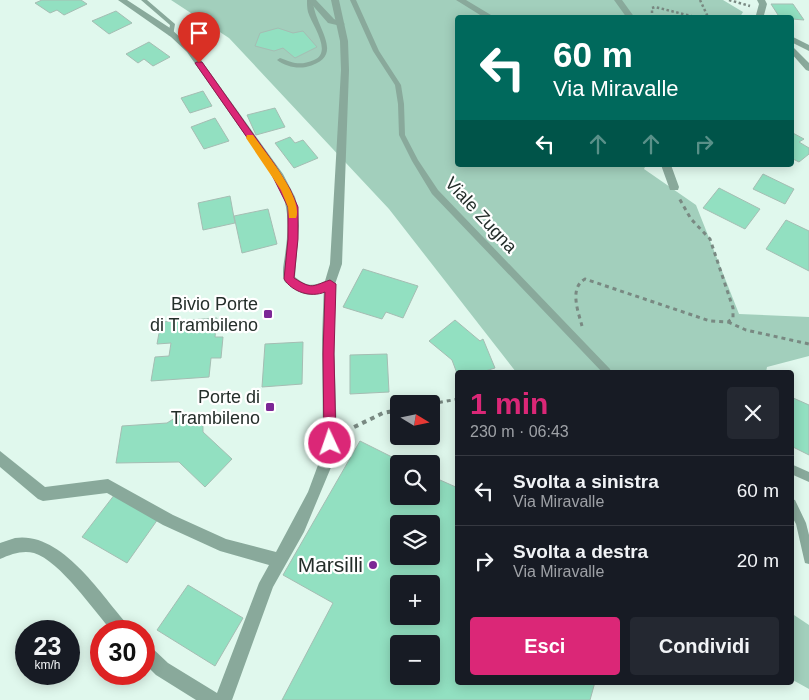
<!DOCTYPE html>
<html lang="it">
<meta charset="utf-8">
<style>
body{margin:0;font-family:Helvetica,sans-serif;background:#242831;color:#f1f3f6;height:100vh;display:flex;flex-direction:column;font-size:19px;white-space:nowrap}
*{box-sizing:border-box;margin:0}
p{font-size:16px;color:#9ea1a6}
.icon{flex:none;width:28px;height:28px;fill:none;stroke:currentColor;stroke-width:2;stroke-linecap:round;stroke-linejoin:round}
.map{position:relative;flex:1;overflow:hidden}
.panel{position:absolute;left:455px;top:370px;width:339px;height:315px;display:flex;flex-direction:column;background:#171b24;border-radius:5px;box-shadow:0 2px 12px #0003}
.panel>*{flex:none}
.guide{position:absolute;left:455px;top:15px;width:339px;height:152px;border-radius:5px;box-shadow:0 2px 12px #0003;background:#00695c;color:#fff;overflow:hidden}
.needle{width:32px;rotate:100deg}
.fabs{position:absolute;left:390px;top:395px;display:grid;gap:10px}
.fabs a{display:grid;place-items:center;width:50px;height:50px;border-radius:5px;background:#171b24;box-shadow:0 2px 12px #0003;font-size:25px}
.speed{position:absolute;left:15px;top:620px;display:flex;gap:10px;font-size:25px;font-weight:700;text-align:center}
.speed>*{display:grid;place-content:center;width:65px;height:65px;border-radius:50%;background:#171b24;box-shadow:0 2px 12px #0003;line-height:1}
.speed small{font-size:12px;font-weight:400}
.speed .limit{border:8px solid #d22;background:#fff;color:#111}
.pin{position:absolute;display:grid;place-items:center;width:42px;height:42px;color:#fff;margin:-51px -21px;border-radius:50% 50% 50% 0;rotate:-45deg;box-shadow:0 0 5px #0007}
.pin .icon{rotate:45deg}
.me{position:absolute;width:55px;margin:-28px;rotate:357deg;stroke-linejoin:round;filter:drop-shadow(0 0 4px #0008)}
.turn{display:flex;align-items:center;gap:18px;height:105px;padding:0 15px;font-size:22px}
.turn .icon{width:65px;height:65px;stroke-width:2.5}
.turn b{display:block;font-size:35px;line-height:42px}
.lanes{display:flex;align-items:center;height:48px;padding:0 15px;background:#0003;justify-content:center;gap:25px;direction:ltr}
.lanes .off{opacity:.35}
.round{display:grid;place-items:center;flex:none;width:52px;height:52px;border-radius:5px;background:#242831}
.summary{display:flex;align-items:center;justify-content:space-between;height:85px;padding:0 15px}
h1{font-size:30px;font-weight:600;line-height:38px;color:#db2777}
.cta{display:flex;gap:10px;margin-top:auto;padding:10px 15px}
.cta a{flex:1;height:58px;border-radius:5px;background:#db2777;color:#fff;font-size:20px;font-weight:600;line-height:58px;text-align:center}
.cta a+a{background:#242831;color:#f1f3f6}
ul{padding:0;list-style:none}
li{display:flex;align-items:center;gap:15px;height:70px;padding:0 15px;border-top:1px solid #363941}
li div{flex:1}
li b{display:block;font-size:19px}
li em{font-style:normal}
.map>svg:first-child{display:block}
</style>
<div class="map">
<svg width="809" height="700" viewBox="0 0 809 700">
<rect width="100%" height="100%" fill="#e0f8ed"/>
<path fill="#a2cfbc" d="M171,0h552l20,12 -3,5 -282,1v147h188l-2,4 52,36 43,109 70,3v39l-42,11 -1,5h-250l-127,-163 -160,-171z
M791,613l18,12v64l-18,-10z"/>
<path fill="#92e0c1" stroke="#a5bdb3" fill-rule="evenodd" d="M42,0h39l6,4 -23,11 -7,-5 -7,3 -15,-10z
M771,4h22l11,16 -24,-2z
M116,11l16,12 -23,11 -17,-13z
M278,28l15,5 10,-2 14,16 -22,11 -12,-10 -9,3 -19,-5 5,-13z
M149,42l21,15 -17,9 -9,-7 -6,4 -12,-9z
M203,91l9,15 -22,7 -9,-15z
M275,108l10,19 -29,8 -9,-20z
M215,118l14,23 -25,8 -13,-22z
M791,132l13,7 -5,3 10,6v6l-10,8 -8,-4z
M290,137l5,6 8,-3 15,18 -24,10 -19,-25z
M763,174l31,15 -9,15 -32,-15z
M719,188l41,21 -15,20 -42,-21z
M230,196l5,27 -32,7 -5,-27z
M268,209l9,35 -35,9 -8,-37z
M786,220l23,11v40l-43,-22z
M363,269l55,17 -15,32 -17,-6 -4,7 -39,-12z
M217,318l-2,19h8l-2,21h-10l-2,19 -58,4 4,-24 14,-1 2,-13 -14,1 4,-22z
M455,320l25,21 3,-2 12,29 -13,4h-24v4l-6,-16 -23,-19z
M303,342l-1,42 -40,3 3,-43z
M387,354l2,38 -39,2v-39z
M791,397l18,8v50l-18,-9z
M195,413l8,9v10l29,27 -27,28 -26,-25 -63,1 6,-37 45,-3 14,-9z
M360,441l46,23h-7v32h32v-20l27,12v194h137l-5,18h-308l51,-97 -50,-28zM399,524h32v32h-32zM399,584h32v32h-32zM399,644h32v32h-32z
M115,494l43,25 -31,44 -45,-26z
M188,585l55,33 -28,48 -58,-36z"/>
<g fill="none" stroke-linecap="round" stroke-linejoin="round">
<path stroke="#798982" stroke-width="2.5" stroke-dasharray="2.5 2.5" stroke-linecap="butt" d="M700,0l7,15 -3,3
M729,0l21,6
M652,18v-10l3,-1 44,11"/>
<path stroke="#798982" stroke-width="3" stroke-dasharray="4 4" stroke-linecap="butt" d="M728,322l18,8 63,14
M582,326c-4,-15 -13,-38 3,-47l125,42 18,1 5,-4v-10l-23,-69 -19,-20 -12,-21
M431,404l27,-5"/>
<path stroke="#798982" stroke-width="4" stroke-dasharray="4.5 4.5" stroke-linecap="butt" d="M431,404l4,-1
M346,431l37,-18 16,-3"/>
<path fill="#89a99b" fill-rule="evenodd" d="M141,0h6l28,24 -2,12 -5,-1 2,-10z
M307,0h6c0,26 36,57 -7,67 -10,2 -21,-1 -29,-7l3,-2c13,5 20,8 34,2 19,-8 -2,-35 -6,-48 -1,-4 -1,-8 -1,-12z
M350,0h6l23,51 22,34 3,19 1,31 13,25 20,30 172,179 1,3h-9l-170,-178 -20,-33 -13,-26 -1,-31 -3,-19 -22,-34z
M791,464l18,8v10l-18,-8z
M791,499l4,1 11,23 3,12v29l-4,-1 -1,-4 -8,-35 -5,-9z"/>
<path fill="#89a99b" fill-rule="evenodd" d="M308,0h8l18,19 11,5 -4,2 -13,-3z
M757,0h8l2,4 -3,11 3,3h-9l-2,-3 3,-11z
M791,36l18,9v6l-18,-9z
M791,45l18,18v8l-3,-1 -15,-17z
M661,165h10l8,22 -1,3h-8z
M330,279l4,2 2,3 -2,55 3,104 -5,22 -28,67 -31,55 -41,113h-36l-40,-25 -12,-12v-19l6,2 18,17 49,30 42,-110 10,-18 -49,-14 -57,-26 -56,-32 -64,8 -5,-2 -38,-32v-16l45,36 63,-8 65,36 53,24 50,13 32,-60 10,-27 5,-22 -1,-104 2,-55 2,-3z
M15,538c47,-7 86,57 113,87l2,6h-18c-18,-20 -52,-70 -78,-78 -11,-3 -23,1 -34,6v-16z"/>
<path fill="#89a99b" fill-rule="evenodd" d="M118,0h9l43,28 23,21 90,125 12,23 3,11 1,18 -4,51c11,9 17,10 30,4l5,-17 11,-194 -1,-29 -9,-41h8l9,41 1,29 -7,194 -8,23c-23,11 -29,11 -49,-5 -4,-8 -1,-19 0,-27 4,-29 5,-51 -10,-77l-88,-126 -16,-15z
M456,0h10l30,18h-11z
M614,0h8l13,18h-8z"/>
</g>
<path fill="#db2777" stroke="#8e194d" d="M197,62h5l73,103 15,24 8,18v32l-4,39c19,12 18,8 36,2l6,4 -2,70 2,89 -2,4 -4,2 -4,-2 -2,-4 -1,-89 2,-62c-14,6 -33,0 -41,-13l4,-40v-32l-19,-38 -74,-106z"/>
<path fill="#f59e0b" d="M247,135h6c12,17 51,63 43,83h-7l-1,-11 -7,-17 -35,-52z"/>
<g fill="#7c2796" stroke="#fff" stroke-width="2">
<rect x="263" y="309" width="10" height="10" rx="2.5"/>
<rect x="265" y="402" width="10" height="10" rx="2.5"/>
<circle cx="373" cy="565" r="5"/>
</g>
<g text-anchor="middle" stroke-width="4.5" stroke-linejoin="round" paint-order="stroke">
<g font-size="18" fill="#242e2a" stroke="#fff">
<text transform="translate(481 215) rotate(47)" y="6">Viale Zugna</text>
</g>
<g font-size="18" fill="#242e2a" stroke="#fff" text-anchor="end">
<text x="258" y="310">Bivio Porte<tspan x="258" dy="21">di Trambileno</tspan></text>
<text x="260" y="403">Porte di<tspan x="260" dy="21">Trambileno</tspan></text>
</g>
<g font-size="21" fill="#242e2a" stroke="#fff" text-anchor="end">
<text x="363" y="572">Marsilli</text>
</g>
</g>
</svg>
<div class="fabs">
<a><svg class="needle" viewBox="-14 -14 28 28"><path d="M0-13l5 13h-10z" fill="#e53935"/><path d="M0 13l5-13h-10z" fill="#9ea1a6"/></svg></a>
<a><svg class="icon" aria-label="search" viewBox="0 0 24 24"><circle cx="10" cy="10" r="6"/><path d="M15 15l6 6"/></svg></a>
<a><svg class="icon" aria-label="layers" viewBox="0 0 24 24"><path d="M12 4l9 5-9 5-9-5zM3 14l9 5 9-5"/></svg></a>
<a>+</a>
<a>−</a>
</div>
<div class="speed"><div>23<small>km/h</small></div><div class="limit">30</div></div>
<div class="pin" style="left:199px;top:63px;background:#d93025"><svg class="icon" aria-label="arrive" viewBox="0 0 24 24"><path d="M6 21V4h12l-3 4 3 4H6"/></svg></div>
<svg class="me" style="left:330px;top:443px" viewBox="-20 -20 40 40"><circle r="17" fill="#db2777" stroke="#fff" stroke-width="3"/><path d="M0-11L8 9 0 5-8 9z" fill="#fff"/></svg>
<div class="guide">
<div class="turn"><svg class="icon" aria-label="left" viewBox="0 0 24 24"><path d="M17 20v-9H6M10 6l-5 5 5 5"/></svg><div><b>60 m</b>Via Miravalle</div></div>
<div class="lanes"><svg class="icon" aria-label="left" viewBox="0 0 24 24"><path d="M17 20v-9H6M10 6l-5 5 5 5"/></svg><svg class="icon off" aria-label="ahead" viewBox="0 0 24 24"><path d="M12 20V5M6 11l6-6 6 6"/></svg><svg class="icon off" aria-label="ahead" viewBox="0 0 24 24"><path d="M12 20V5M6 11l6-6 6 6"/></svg><svg class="icon off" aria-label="right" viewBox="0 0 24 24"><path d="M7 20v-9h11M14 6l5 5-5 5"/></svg></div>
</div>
<section class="panel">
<div class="summary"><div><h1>1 min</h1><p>230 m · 06:43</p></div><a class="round"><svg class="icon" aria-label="close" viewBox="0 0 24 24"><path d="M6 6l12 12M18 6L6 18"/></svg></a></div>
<ul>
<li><svg class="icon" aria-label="left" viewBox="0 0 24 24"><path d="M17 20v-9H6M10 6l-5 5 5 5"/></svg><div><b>Svolta a sinistra</b><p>Via Miravalle</p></div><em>60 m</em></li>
<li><svg class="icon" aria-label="right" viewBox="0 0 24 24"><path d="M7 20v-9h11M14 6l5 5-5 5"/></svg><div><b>Svolta a destra</b><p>Via Miravalle</p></div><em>20 m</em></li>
</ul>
<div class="cta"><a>Esci</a><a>Condividi</a></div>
</section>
</div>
